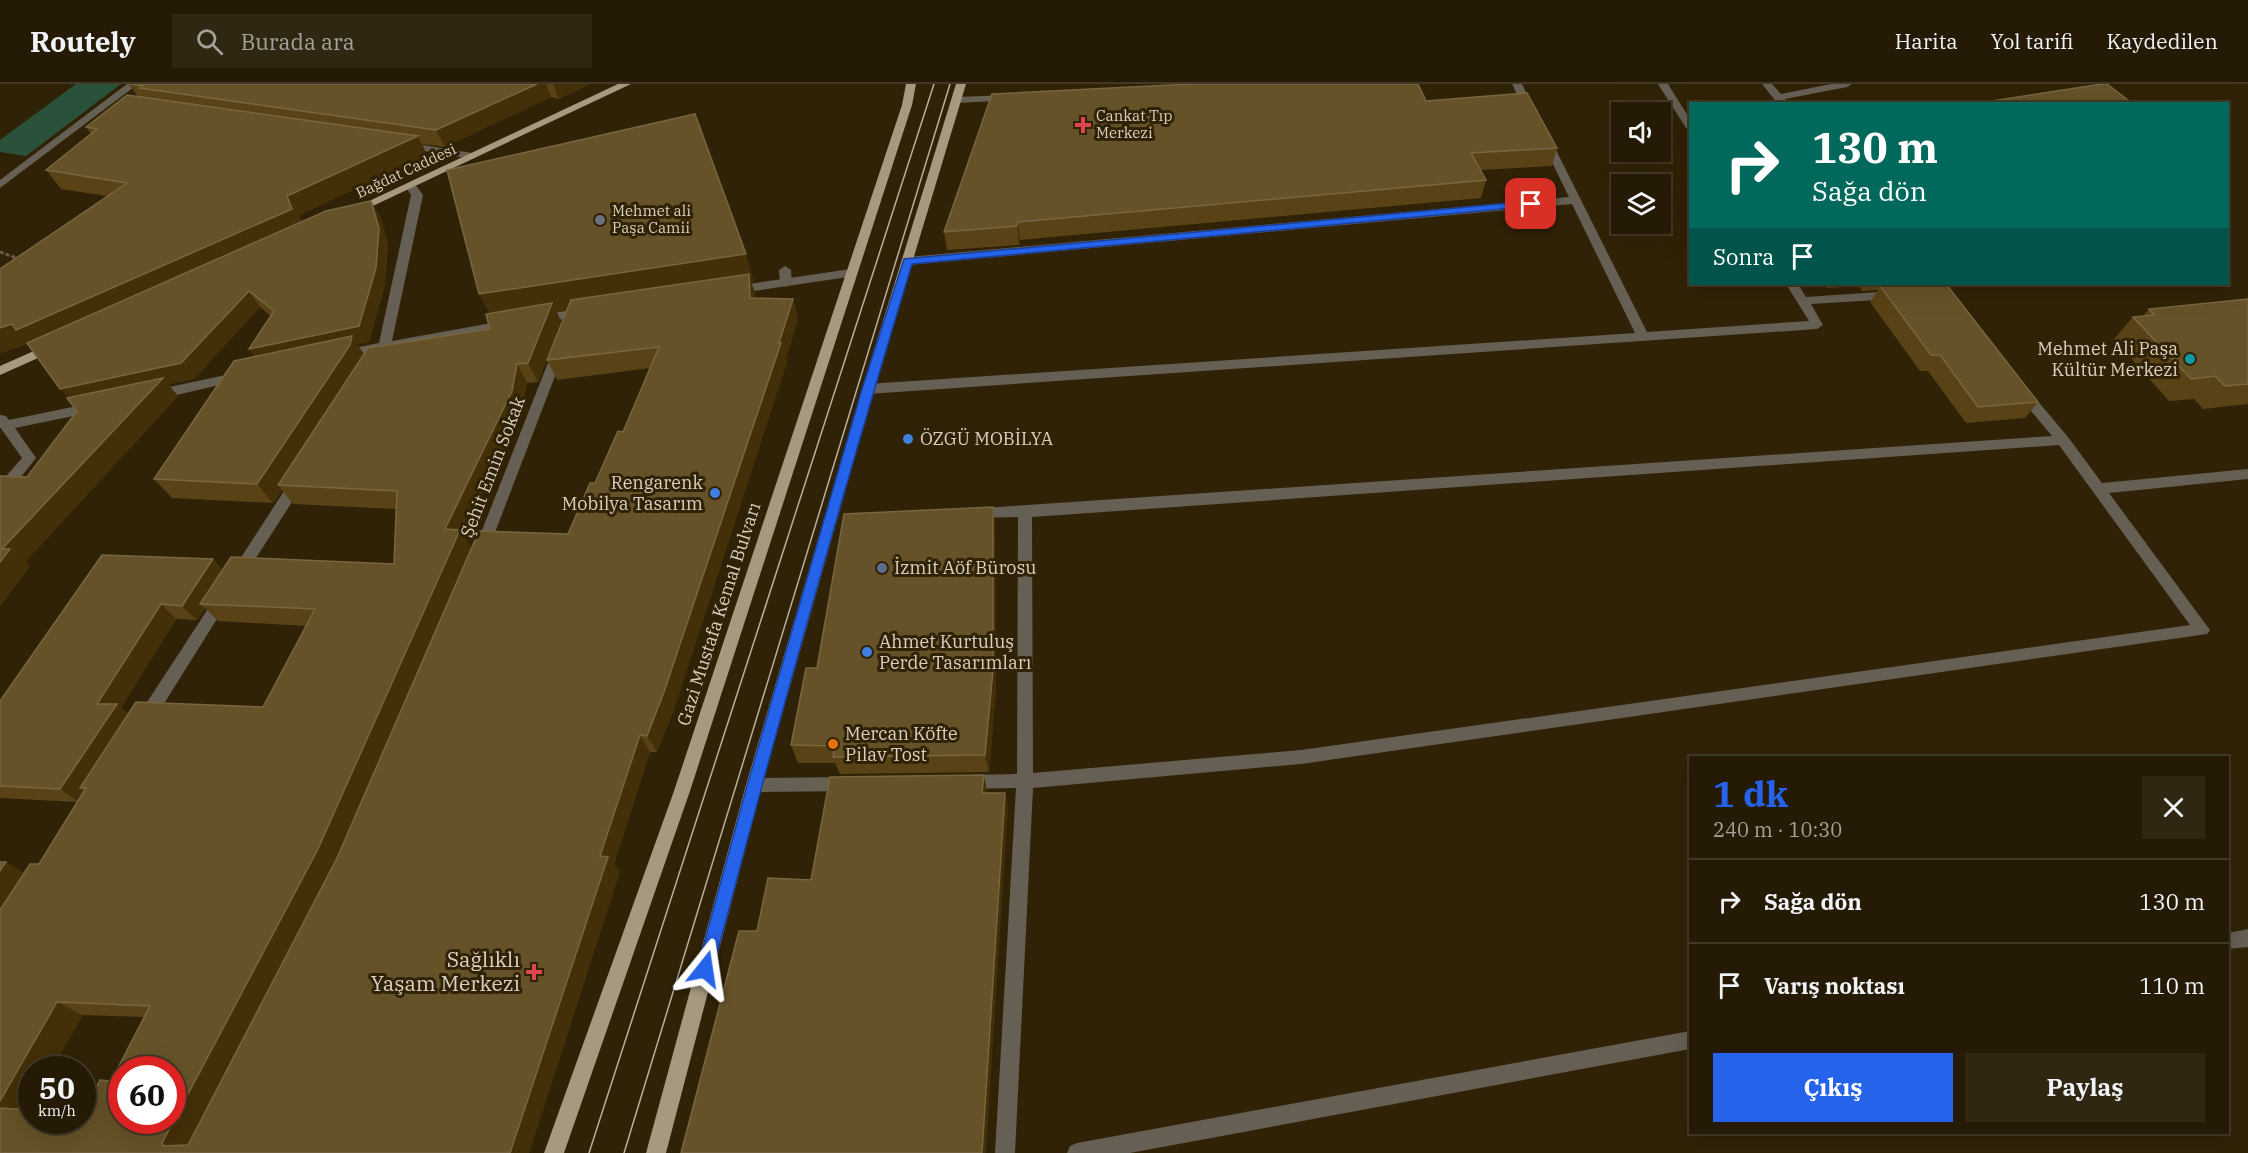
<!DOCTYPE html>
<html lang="tr">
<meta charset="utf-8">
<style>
body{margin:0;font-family:"IBM Plex Serif",serif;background:#302713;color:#f1f3f6;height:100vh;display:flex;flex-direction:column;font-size:22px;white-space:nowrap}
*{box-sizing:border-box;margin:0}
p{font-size:20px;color:#a3a19a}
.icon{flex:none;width:33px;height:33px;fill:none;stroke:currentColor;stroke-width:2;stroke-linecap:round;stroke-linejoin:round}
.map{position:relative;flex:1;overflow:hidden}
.drawer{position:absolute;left:1689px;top:672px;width:540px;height:378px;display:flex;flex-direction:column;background:#241a05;border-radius:0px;box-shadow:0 6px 24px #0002,0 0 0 2px #413827}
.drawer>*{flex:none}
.hud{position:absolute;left:1689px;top:18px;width:540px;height:183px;border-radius:0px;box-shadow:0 6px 24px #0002,0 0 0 2px #413827;background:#00695c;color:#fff;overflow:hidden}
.controls{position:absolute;left:1611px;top:18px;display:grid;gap:12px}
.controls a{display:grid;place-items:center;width:60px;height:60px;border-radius:0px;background:#241a05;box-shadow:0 6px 24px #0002,0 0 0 2px #413827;font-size:30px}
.speed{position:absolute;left:18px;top:972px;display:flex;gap:12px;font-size:30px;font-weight:700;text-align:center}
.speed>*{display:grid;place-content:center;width:78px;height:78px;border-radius:50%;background:#241a05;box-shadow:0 6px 24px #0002,0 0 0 2px #413827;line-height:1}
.speed small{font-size:15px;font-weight:400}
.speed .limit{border:9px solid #d22;background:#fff;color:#111}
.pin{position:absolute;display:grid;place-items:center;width:51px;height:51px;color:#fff;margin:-26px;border-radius:12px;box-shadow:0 3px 9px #0006}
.me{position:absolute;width:66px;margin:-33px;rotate:15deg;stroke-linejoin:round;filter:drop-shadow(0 0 4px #0008)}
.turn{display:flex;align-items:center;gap:21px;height:126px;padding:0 24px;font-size:27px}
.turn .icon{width:78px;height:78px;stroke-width:2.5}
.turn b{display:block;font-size:42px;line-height:51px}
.then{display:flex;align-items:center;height:57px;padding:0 24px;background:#0003;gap:12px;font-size:22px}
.round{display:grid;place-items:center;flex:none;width:63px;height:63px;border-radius:0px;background:#302713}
.headline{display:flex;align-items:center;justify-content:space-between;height:102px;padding:0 24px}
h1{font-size:36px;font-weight:800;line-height:45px;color:#2563eb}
.cta{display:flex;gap:12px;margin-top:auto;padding:12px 24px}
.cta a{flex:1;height:69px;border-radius:0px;background:#2563eb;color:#fff;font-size:24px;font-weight:800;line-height:69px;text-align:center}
.cta a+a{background:#302713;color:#f1f3f6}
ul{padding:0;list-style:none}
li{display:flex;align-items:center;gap:18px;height:84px;padding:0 24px;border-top:2px solid #413827}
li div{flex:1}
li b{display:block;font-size:22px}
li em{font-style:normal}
header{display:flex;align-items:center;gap:36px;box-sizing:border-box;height:84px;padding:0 30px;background:#241a05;border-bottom:2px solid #413827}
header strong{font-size:28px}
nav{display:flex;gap:33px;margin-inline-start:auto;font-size:21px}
.search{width:420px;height:54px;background:#302713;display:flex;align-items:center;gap:15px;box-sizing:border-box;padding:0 21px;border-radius:0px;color:#a3a19a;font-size:22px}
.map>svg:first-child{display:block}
</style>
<header>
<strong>Routely</strong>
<div class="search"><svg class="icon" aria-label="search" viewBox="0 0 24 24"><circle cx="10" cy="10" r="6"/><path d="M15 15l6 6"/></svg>Burada ara</div>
<nav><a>Harita</a><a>Yol tarifi</a><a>Kaydedilen</a></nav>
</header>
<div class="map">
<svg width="2248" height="1069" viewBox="0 0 2248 1069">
<rect width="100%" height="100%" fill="#302207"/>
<path fill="#2a523a" d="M76,0h45l-95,72 -26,-4v-12z"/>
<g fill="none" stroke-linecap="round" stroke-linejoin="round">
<path stroke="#695d46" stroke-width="3" stroke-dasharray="4 2" stroke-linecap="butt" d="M0,168l19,7"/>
<path fill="#665f53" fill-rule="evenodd" d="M404,58l68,11 5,3 -5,3 -72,-12v-4z
M785,182l6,4 1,13 -6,4 -6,-4 -1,-13z"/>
<path fill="#665f53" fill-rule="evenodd" d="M127,0h11l-138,104v-8z
M1512,0h10l13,27 -1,2h-8z
M1658,0h10l22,35v10l-4,-1z
M1762,0h10l9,10 50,-10h21l-5,3 -62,12 4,5h-11z
M1009,11l5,3 -1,2 -56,3 -5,-3 5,-3z
M1546,53l5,3 96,192 162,-11 -23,-37h12l8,13 87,-6 6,4 -6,4 -82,5 12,21 -6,4 -949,65 -6,-5 6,-5 767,-51 -63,-129 -664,61 -6,-4 6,-4 661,-60 -28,-57z
M411,99l4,1 8,11 -31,146 116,-21 6,4 -6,4 -120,22 -9,15 -4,1 -6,-4 5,-9 -35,4v-6l40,-8 32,-148 -6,-9z
M851,185l6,4 -2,3 -121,18 -6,-4 6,-4z
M585,224l6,4 -2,3 -51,8 -6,-4 6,-4z
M559,262l6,4 -76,198 -2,4h-10l-2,-4 78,-198z
M240,288l5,1 1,3 -1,3 -90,21 -7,-5 7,-5z
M2021,301l5,2 42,50 34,46 146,-14v10l-139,14 98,133 3,4 -3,4 -906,130 -268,24 -18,365h-20l21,-365 -50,1 -6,-2 -2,-5 2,-5 6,-2 51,-1 1,-257 -45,1 -5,-1 -2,-4 2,-4 1084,-73 -36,-43 -1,-3 1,-3zM2059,361l131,180 -889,125 -268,23 -1,-256z
M97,318l5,2 2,3 -2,3 -87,18 21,30 -31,39 -5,1v-15l22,-25 -22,-31v-12l6,1 3,4z
M298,392l7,5 -2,4 -60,93h-10l-2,-4 2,-4 60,-93z
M222,509l5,2 2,4 -2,4 -77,123 -6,2 -6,-2 -2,-5 2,-5 79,-121z
M849,693l6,2 2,5 -2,5 -6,2 -95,1 -6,-2 -2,-5 2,-5 6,-2z
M2248,845v18l-20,2v-16z
M1690,947v18l-560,104h-63l3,-7 7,-3z"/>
<path fill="#a7997f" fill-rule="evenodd" d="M618,0h13l-271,128 -4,1 -6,-3z
M906,0h10l-4,21 -222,686 -126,362h-20l130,-362 228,-686z
M956,0h10l-92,305 -112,396 -96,368h-20l100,-368 116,-396z
M52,259l6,4 -2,3 -56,25v-9z"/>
<path stroke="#b9af9e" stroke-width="1.5" d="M589,1069l345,-1069
M624,1069l326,-1069"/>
</g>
<path fill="#594316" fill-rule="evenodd" d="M129,0h461l-31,15 -8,-2 -106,50 -23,-3 5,11 -128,60 3,7 78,-6 8,28 -3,40 -16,58 -12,2 7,10 126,-25 -4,-15 268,-32h-3l4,11v5l38,1 5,20 -12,39 1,4 -113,347 -17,43h-7l-36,112 6,7 -91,282h-529l24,-280 15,-9 39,-62 -78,-4v-97l213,-142 10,11 171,-6 2,-55 -103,-5 -11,-14 -9,13 -101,-5 -18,-19 100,-122 17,-41 -11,-9 -66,72 -26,5 10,12 -153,166 5,4 -30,40v-130l27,1 50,-66 -8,-14 -42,-53 -27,9v-84l107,-73 -46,-7 -15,-19 45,-36 -5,-7 52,-30zM566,227l-19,49 10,20 93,-12 -27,64 -55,102 -96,14 -9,-13 59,-125 5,-27 11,-1 23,-60 -4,-10zM205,524l13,13 89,5 -44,81 -135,7 -7,-6 55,-89 21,1zM83,931l61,2 -33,64 -28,32 -54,-3 3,-4v-36z
M1426,17l131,47 -5,18 -71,4 5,10 -5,18 -461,42 -1,5 -72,5 -3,-18z
M1824,200h86l-1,1 129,117 -13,16 -59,5 -38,-52h-8l-50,-69 8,-12 -16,1 -3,-5 -32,2z
M2248,215v105l-45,5 -9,-10 -25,2 -55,-62 19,-22 10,-1 6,-7z
M993,423l2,20 1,162 -7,83 -149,2 -5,-11h-37l-7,-18 26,-77z"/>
<path fill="#432f08" d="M537,0h9l5,13 -106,50 -9,-17z
M553,0h37l-31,15z
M418,52l9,19 -128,60 5,13 -276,115 -28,10v-25z
M371,117l9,15 8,28 -3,40 -16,58 -12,2 8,12 -87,129 4,5 -9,13 -16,-19 3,-119 -11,-16z
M1018,138l2,18 -1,5 -2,-19z
M746,170l8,28h-3l4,11 1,24 -6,-19 -1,-16 -192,30 4,10 -23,60 -10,-19 -34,-41 -15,-28z
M249,207l11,16 -66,72 -26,5 10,12 -153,166 5,4 -30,40v-44l2,-13 152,-162 -79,17 -15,-15z
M793,215l5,20 -12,39 1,4 -113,347 -17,43 -10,-16z
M517,280l10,19 -5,27 -59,125 9,13 -137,318 -148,286 -23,-6 -2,-3z
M993,423l2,20 1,162 -7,83 -4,-17z
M213,475l14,15 -27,30 5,4 -8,12 -15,-14z
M161,520l15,15 -55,89 13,10 -48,70h-6l6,4 -7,10 -19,-13 37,-85z
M640,651l10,17 -36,112 6,7 -91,282h-19l90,-297z
M984,691l3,16 -2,17 -3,-15z
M1005,709l3,15 -22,345h-4z
M6,778l25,15 -31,48v-54z
M57,918l26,13 -31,55h-20v36l-8,12 -24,-8v-9z"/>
<path fill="#665228" stroke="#786640" stroke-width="1.5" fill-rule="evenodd" d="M131,0h406l-101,46 -296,-42 3,-2z
M1191,0h227l8,17 101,-8 30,55 -86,5 15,27 -468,42 -1,4 -73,6 48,-138z
M2102,0h5l26,20h-160z
M127,11l291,41 -131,60 5,13 -276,121 -4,-6 -12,4v-59l127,-86 -81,-13 51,-41 -11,-2z
M695,30l51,140 -267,40 -32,-124z
M371,117l8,27 -3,40 -17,58 -110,23 25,-38 -25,-20 -68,72 -121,26 -33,-46 299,-132z
M749,190l1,24 43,1 -14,44h2l-117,349 -17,44 -7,-1 -40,121 8,1 -98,296h-510v-45l32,2v10h50v-7l18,-33 11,1 39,-75 -93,-4 -57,99v-191l30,-46h9l47,-76h-6l56,-86 127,5 52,-98 -115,-5 31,-47 163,7 3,-73 -119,-6 90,-137 122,-19 -4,-15 66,-11 -24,60 -11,1 -5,27 -67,138 15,1 -143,321 -155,292 2,3 24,-1 149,-287 142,-327 89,3 22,-51h5l23,-52 5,1 36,-85 -112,13 24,-60zM122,986h50v50h-50z
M1946,200l92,118 -60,5 -38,-52h-9l-51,-69z
M2248,215v85l-23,2 -10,-10 -24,3 -58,-62 21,-2 -5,-6z
M352,252l-2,9 -93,139 -103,-5 80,-118z
M163,294l-161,171h8l-10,13v-86l27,1 50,-66 -10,-13z
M993,423v163l-8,85 -152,2 2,-11 -44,-1 15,-77h11l27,-154z
M102,471l111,4 -31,47 -21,-2 -64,100h20l-57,85 -60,-3v-85z
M984,691l-2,18h23l-23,360h-301l58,-222h18l11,-53 43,2 19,-103z
M0,778h6l-6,9z"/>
<path fill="#2563eb" stroke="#184099" stroke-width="1.5" d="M1531,117l4,1v4l-623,58c-71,234 -137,469 -199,705l-2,6 -6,2 -6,-2 -2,-6 50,-183 115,-397 42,-130z"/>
<g fill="#e0444e" stroke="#302207" stroke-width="2">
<path d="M1080 32h6v6h6v6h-6v6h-6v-6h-6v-6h6z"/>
<path d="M531 879h6v6h6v6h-6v6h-6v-6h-6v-6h6z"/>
</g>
<circle fill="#6b7280" stroke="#302207" stroke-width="2" cx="600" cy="136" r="6"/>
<circle fill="#0f9aa8" stroke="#302207" stroke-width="2" cx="2190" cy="275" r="6"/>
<g fill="#3f7fe0" stroke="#302207" stroke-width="2">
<circle cx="908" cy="355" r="6"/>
<circle cx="715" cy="409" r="6"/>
<circle cx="867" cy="568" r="6"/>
</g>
<circle fill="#5c6f8a" stroke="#302207" stroke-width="2" cx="882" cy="484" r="6"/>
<circle fill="#e8710a" stroke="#302207" stroke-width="2" cx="833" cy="660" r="6"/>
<g text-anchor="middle" stroke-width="6" stroke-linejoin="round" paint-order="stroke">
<g font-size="15" fill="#d9d0c1" stroke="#302207" text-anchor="start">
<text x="1096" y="37">Cankat Tıp<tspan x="1096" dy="17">Merkezi</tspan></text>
<text x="612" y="132">Mehmet ali<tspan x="612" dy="17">Paşa Camii</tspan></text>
</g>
<g font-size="15" fill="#d9d0c1" stroke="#302207">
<text transform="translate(406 87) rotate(-25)" y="5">Bağdat Caddesi</text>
</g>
<g font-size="18" fill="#d9d0c1" stroke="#302207" text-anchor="start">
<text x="2178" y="271" text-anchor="end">Mehmet Ali Paşa<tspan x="2178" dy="21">Kültür Merkezi</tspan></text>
<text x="920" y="361">ÖZGÜ MOBİLYA</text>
<text x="703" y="405" text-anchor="end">Rengarenk<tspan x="703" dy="21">Mobilya Tasarım</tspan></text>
<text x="894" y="490">İzmit Aöf Bürosu</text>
<text x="879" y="564">Ahmet Kurtuluş<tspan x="879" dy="21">Perde Tasarımları</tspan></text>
<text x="845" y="656">Mercan Köfte<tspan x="845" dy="21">Pilav Tost</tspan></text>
</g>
<g font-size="18" fill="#d9d0c1" stroke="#302207">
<text transform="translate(493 383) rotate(-69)" y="6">Şehit Emin Sokak</text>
<text transform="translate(719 530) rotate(-72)" y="6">Gazi Mustafa Kemal Bulvarı</text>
</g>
<g font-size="21" fill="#d9d0c1" stroke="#302207" text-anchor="end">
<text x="520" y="883">Sağlıklı<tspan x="520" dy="24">Yaşam Merkezi</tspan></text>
</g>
</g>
</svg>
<div class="controls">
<a><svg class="icon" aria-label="sound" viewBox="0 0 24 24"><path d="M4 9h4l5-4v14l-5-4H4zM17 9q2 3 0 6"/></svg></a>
<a><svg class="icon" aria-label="layers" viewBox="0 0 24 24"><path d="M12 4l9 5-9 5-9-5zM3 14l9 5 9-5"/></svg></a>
</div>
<div class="speed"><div>50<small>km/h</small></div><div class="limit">60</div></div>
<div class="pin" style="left:1531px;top:120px;background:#d93025"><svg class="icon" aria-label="arrive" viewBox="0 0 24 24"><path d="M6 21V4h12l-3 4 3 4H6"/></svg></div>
<svg class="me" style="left:705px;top:885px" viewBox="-20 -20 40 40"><path d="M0-17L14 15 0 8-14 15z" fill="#2563eb" stroke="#fff" stroke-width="4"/></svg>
<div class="hud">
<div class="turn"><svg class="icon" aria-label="right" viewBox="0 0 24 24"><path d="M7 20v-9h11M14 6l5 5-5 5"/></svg><div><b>130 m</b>Sağa dön</div></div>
<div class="then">Sonra<svg class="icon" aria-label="arrive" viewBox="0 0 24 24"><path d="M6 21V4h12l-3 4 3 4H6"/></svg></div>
</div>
<section class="drawer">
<div class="headline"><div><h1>1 dk</h1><p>240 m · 10:30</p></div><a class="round"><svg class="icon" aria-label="close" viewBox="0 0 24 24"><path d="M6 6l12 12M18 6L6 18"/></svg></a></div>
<ul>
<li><svg class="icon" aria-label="right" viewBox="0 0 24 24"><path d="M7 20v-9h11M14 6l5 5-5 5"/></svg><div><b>Sağa dön</b></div><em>130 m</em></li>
<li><svg class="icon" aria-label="arrive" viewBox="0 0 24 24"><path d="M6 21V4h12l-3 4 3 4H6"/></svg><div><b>Varış noktası</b></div><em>110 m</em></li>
</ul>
<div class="cta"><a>Çıkış</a><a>Paylaş</a></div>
</section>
</div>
